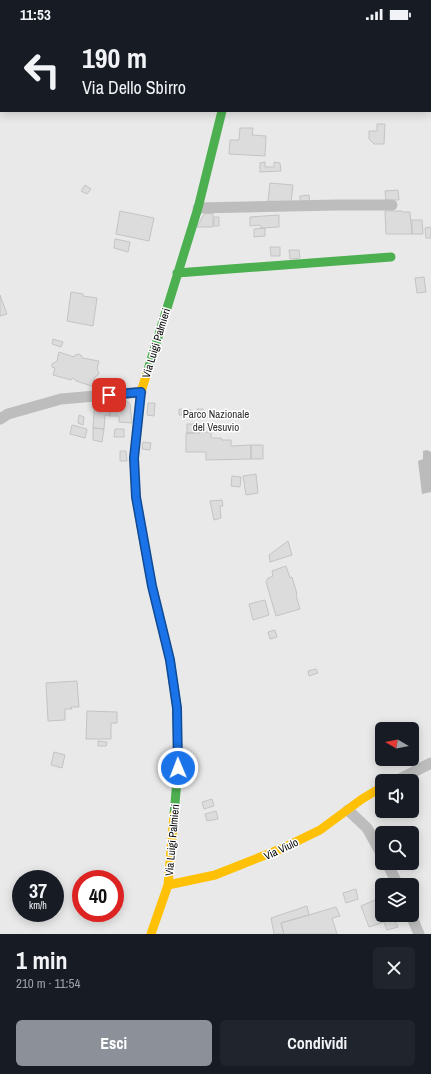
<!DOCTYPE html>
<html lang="it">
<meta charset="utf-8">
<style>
body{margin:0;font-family:"Archivo Narrow",sans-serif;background:#20242c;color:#f1f3f6;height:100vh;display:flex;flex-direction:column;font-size:15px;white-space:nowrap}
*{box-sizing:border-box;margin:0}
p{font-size:13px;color:#9ea1a6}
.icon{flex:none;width:22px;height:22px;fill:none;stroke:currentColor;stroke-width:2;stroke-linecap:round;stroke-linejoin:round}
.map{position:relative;height:906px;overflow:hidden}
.sheet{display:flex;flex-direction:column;background:#171b24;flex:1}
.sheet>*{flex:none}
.hud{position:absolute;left:0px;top:0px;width:431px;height:84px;box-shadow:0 2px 10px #0003;background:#171b24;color:#f1f3f6;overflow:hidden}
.needle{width:26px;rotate:279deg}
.buttons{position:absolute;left:375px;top:694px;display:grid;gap:8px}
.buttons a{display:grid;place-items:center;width:44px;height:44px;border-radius:6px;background:#171b24;box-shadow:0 2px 10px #0003;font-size:20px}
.speed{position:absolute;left:12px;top:842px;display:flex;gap:8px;font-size:20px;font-weight:700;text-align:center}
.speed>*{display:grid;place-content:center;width:52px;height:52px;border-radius:50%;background:#171b24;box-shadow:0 2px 10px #0003;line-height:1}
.speed small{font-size:10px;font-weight:400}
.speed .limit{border:6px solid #d22;background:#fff;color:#111}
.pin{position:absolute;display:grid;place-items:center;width:34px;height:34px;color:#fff;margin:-17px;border-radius:8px;box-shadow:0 2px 6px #0006}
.me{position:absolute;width:44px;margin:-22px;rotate:359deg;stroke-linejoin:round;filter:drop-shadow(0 0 3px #0008)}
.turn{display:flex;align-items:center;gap:14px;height:84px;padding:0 16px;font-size:18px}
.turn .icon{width:52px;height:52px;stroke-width:2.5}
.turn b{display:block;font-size:28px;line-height:34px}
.round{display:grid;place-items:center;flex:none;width:42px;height:42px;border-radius:6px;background:#20242c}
.overview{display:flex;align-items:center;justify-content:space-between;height:68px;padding:0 16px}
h1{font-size:24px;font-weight:800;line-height:30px}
.action{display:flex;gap:8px;margin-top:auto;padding:8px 16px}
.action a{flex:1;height:46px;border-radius:6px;background:#8c9099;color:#fff;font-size:16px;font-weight:800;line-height:46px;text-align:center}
.action a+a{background:#20242c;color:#f1f3f6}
.status{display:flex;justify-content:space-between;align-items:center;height:28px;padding:0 20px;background:#171b24;direction:ltr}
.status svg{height:11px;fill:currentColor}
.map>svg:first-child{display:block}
</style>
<div class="status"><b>11:53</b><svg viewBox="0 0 49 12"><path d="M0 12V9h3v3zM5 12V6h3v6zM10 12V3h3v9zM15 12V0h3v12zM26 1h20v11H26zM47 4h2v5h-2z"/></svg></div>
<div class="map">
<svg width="431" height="906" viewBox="0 0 431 906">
<rect width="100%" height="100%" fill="#fff"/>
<path fill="#e9e9e9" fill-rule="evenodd" d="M0,0h431v906h-431zM1,1h429v82h-429zM382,701h30v30h-30zM382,753h30v30h-30zM382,805h30v30h-30zM21,851h34v34h-34zM81,851h34v34h-34zM382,857h30v30h-30z"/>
<path fill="#bbb" d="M427,422l4,2v40l-9,2 -4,-33 5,-2v-8z"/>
<path fill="#dcdcdc" stroke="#c4c4c4" d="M377,96h8l-1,20h-10l-5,-5v-8h8z
M240,100h13l-1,7 14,1 -1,20 -36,-2 1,-14h9z
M265,134v5h9v-5l6,1 1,8 -21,1v-9z
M270,155l23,2 -2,18 -23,-2z
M85,157l6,4 -4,5 -6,-3z
M398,162l1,10h-13l-1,-9z
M309,167l1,9h-10v-8z
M120,183l34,7 -5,23 -33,-7z
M385,183h17l1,1h7l2,22h-26z
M213,185v14h-16l7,-13z
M279,187v12l-18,1 -1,-3 -10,1v-9z
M214,189h5v9h-5z
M411,192h11l1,14h-11v-13z
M431,199v11h-5l-1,-10z
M265,200v8l-11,1v-8z
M115,211l15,3 -2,10 -14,-4z
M270,219h10v9h-9z
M289,222h10l1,8 -10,1z
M424,249l2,15 -9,1 -2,-15z
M71,264l12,2v2l14,2 -4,28 -26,-5z
M0,267l7,19 -7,2z
M53,311l10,3 -2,5 -9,-3z
M59,324l15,5 1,-2 4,-1 3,2v2l17,3 -2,8 2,4 -1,2 -3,2 -3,9 -16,-5v-1l-4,-2 -1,2 -18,-5 2,-7 -3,-1v-3l5,-3z
M122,369l8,7 2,19 -13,-1v-6h-9v-9h5l-1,-9z
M114,370l1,9h-5v9l-5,-1 -1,14 -11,-1 2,-29z
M148,375h7l-1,13 -7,-1z
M179,381l12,1 -1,5h-11z
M197,381h6v8h-6z
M79,387l5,2 -1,8 -5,-2z
M187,396h13v9h-13z
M72,397l15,4 -2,9 -15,-4z
M93,400l11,1 -2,13 -9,-2z
M115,401h9v8h-10z
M211,404v6h10l1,2h9v6l20,-1v14l-45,1v-8h-20v-19z
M143,414l8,1 -1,7 -8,-1z
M251,417h12v14h-12z
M120,423h6l1,10h-7z
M256,446l2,19 -12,2 -3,-19z
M232,448l9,1 -1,10 -9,-1z
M222,472l1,6h-3l1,12 -7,2 -4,-19z
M288,513l4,14 -22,7 -1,-7z
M286,538l4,12 2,-1 5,17 -1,1 4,14 -24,7 -10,-34 2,-4 5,-2 -1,-5z
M265,572l4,15 -16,5 -4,-16z
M275,602l2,7 -7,2 -2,-7z
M316,641l2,4 -9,3 -1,-5z
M77,653l2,26h-8l1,2h-7v11l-17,1 -2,-38z
M87,683l30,1v11h-6v16h-25z
M98,713l9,1 -1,4h-8z
M54,724l11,3 -3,13 -11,-3z
M212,771l2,7 -10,3 -2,-7z
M216,783l2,8 -11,2 -2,-7z
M356,861l2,10 -12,4 -3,-10z
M382,869v18h17l-6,2 5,10 -11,3 -3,-8 -15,5 -8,-21z
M307,878l2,9 -28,8 3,11h-10l-3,-16z
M336,879l4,9 -8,2 5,16h-53l-3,-11z"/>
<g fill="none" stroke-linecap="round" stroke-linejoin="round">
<path stroke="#bdbdbd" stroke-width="11" d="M235,1v-1
M198,180l139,-3h55
M0,391l8,-5 53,-15 80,-7
M396,753l35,-18
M348,782l19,18 15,27
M387,835l11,22
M411,887l8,19"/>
<path stroke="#4caf50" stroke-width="9" d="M177,245l214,-16
M146,348l52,-168 24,-97
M141,498l11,60 18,74 7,48 1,60 -4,47"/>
<path stroke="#ffc107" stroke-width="9" d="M141,498l-5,-29 -2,-39 7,-66 5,-16
M168,857l47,-10 68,-27 37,-18 42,-31 20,-12
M151,906l17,-49 6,-70"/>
</g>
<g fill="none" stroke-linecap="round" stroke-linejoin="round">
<g stroke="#114b97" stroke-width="10">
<path id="route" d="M109,367l32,-3 -7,66 2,39 16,89 18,74 7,48 1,60"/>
</g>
<use href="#route" stroke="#1a73e8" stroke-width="7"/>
</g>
<g text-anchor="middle" stroke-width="3" stroke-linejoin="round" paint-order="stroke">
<g font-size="11" fill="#000" stroke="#fff">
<text transform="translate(156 315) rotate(-73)" y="4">Via Luigi Palmieri</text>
<text transform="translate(172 812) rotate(-85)" y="4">Via Luigi Palmieri</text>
<text transform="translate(281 821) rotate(-25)" y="4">Via Viulo</text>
</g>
<g font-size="11" fill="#2e2e2e" stroke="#fff">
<text x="216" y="390">Parco Nazionale<tspan x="216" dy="13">del Vesuvio</tspan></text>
</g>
</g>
</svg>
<div class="buttons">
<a><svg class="needle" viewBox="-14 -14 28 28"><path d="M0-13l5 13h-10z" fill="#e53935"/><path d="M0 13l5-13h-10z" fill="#9ea1a6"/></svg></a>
<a><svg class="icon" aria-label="sound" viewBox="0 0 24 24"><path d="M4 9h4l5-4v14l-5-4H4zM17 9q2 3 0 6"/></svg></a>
<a><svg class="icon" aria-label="search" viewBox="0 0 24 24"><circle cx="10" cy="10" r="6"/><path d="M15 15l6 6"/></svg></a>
<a><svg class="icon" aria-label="layers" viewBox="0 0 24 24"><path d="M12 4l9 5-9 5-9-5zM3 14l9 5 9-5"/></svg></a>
</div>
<div class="speed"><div>37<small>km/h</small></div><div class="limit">40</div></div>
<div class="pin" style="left:109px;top:367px;background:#d93025"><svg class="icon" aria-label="arrive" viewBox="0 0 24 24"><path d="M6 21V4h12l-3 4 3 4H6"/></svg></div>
<svg class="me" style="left:178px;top:740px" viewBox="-20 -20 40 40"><circle r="17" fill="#1a73e8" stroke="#fff" stroke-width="3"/><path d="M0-11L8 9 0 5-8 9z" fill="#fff"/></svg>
<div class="hud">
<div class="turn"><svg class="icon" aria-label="left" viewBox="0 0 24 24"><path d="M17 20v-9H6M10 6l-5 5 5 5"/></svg><div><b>190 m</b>Via Dello Sbirro</div></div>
</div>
</div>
<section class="sheet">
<div class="overview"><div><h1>1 min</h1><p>210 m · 11:54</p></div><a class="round"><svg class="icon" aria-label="close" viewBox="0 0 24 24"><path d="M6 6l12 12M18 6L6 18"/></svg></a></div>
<div class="action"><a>Esci</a><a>Condividi</a></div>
</section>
